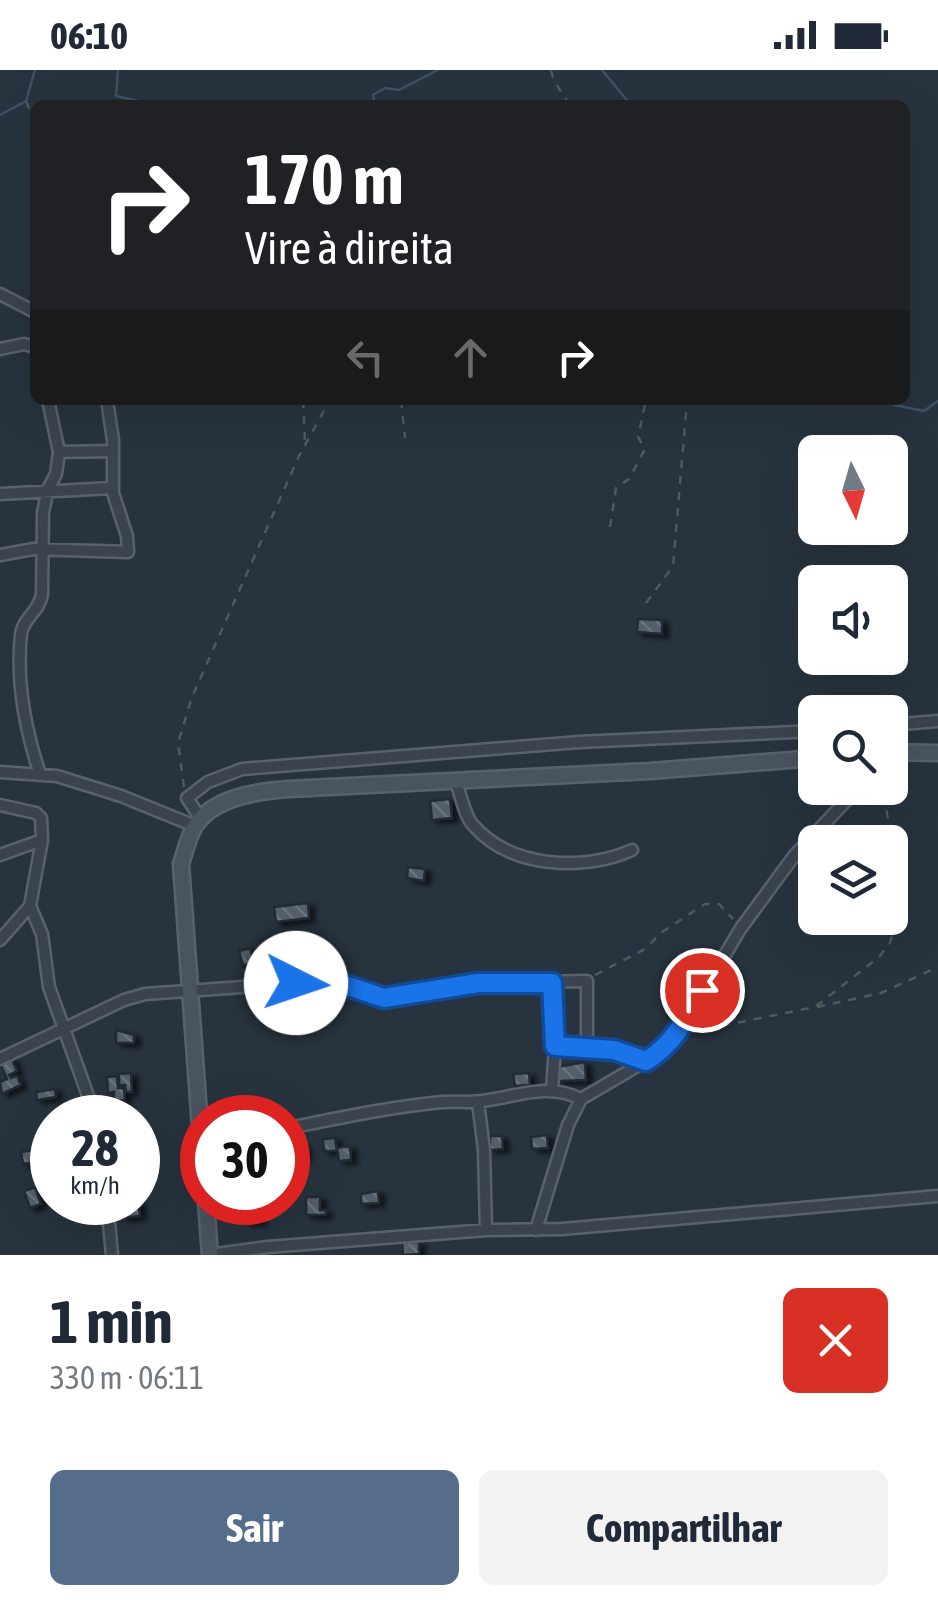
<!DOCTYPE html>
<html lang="pt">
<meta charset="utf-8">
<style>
body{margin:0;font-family:"Asap Condensed",sans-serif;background:#f2f2f3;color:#1f2937;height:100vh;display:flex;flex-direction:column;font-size:38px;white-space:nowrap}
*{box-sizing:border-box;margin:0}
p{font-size:32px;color:#747a83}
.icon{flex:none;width:55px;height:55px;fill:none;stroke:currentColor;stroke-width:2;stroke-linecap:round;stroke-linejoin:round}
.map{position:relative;height:1185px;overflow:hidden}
.details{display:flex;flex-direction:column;background:#fff;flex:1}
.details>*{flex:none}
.top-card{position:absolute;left:30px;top:30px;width:880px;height:305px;border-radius:15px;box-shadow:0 10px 40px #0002;background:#202124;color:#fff;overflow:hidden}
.needle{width:65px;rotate:175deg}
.fabs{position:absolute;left:798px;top:365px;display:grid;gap:20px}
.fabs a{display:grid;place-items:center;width:110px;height:110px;border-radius:15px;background:#fff;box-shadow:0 10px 40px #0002;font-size:50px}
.speed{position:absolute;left:30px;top:1025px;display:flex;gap:20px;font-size:50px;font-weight:700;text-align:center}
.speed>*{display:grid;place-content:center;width:130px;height:130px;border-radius:50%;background:#fff;box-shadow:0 10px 40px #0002;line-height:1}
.speed small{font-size:25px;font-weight:400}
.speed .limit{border:15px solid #d22;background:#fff;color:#111}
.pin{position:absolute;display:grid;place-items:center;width:85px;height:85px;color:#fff;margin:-42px;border:5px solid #fff;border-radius:50%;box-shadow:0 2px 10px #0007}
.me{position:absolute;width:110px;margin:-55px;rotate:94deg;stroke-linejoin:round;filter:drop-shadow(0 0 8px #0008)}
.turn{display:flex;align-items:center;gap:35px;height:210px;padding:0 50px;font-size:45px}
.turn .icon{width:130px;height:130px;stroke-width:2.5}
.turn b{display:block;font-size:70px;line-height:85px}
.lanes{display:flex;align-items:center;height:95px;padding:0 50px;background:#0003;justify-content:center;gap:50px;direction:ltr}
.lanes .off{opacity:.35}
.round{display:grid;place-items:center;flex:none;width:105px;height:105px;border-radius:15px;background:#f2f2f3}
.summary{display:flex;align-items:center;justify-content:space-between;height:170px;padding:0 50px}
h1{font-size:60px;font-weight:700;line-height:75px}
.button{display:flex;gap:20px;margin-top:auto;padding:20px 50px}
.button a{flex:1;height:115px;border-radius:15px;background:#536d8b;color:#fff;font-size:40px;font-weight:700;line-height:115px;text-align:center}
.button a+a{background:#f2f2f3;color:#1f2937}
.status{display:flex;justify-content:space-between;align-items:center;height:70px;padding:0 50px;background:#fff;direction:ltr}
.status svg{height:28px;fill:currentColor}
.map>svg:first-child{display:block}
</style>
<div class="status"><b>06:10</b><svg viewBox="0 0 49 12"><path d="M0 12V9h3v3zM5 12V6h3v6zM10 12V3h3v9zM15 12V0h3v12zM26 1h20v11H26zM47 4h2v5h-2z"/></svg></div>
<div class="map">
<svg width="938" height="1185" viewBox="0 0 938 1185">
<defs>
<pattern id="building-back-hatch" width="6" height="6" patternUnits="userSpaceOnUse" patternTransform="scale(2.5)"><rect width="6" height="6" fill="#525e6b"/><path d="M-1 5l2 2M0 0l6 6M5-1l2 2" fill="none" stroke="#69737f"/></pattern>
<filter id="shadow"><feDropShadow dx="6" dy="3.5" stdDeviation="2.5" flood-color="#0009"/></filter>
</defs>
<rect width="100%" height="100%" fill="#27333e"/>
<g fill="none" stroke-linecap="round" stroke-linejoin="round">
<path stroke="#3d5265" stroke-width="2.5" d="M118,0l-2,26 40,9
M602,0l29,35
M375,35l-2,-10 12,-7 14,2 39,-20
M0,45l26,-14 9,-31
M892,330l2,5 30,6 14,-10"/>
</g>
<path fill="url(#building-back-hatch)" stroke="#212b35" stroke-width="2.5" filter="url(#shadow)" d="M638,549l24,1v14l-25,-2z
M450,729l2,19 -20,2 -2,-19z
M408,797l17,2 -1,12 -17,-3z
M308,833l1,15 -33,4 -2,-15z
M250,878l4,14 -11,4 -4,-15z
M116,960l18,5v8h-18z
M11,987l6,14 -8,4 2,3 6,-2 4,9 -19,9 -2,-12 7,-3 -7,-16z
M585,992l1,18 -28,1 -1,-14z
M131,1003l1,19h-6l-1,-7h-6v-11z
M529,1003l1,12 -15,1 -2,-12z
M117,1006l1,12h6l1,12 -11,1v-9l-6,1 -1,-16z
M55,1019l1,8 -19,3 -1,-8z
M547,1065l1,13 -16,1 -1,-12z
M490,1066h12l1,13 -13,1z
M335,1068l2,13h-13l-1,-12z
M304,1074l1,12 -13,2 -1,-13z
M350,1076l1,14 -12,1 -2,-13z
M34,1080l2,12 -13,2 -2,-12z
M52,1087v17l-9,2 -3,-17z
M35,1117l6,17 -11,4 -6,-17z
M378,1121l1,12 -18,1v-10z
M306,1127h14v13h6v5h-20z
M138,1129l2,17 -18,2 -3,-16h19z
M247,1135l14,1 -1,16h-14z
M402,1172h17v12l-16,1z"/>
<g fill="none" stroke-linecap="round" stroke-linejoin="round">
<g stroke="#58626c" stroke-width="15">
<path id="street" d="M0,224l35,18
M0,279l24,-5 11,3
M59,382l54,-1
M0,424l112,-6
M0,485l33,-6 95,3 -1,-16 -14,-43v-53l-6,-40
M890,655l48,-4
M0,702l57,4 64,20 74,30
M40,704c-15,-45 -24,-93 -19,-140 2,-16 19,-23 21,-40l1,-82 5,-23 8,-15 3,-22 -11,-52
M456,712c5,13 8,33 17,43 37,43 111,47 159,25
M0,735l36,8 5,5 1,22 -12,66 12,28 7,53 47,131
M201,749l-14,-21 21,-16 34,-13 337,-27 236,-11
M0,785l42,-15
M0,870l30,-34
M552,913l3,63 -3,44
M555,976l59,4 32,11
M0,989l124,-59 21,-6 151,-11 52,4 36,11 94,-15 109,-2v65
M478,1032l6,48 2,80
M288,1058c51,-10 102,-21 154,-26 13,-1 27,1 40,-1 35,-4 64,-19 99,-2
M107,1132l5,53
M536,1160l32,-105 13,-26 82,-48 14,-16 64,-107 53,-72 64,-68
M209,1185l59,-8 218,-17 76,-1 376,-33"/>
</g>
<g stroke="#58626c" stroke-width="19">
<path id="secondary" d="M890,682l48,1
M202,1085l-21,-291c4,-12 7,-27 14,-38 18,-29 63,-35 94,-37l361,-18 165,-13
M206,1132l4,53"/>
</g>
<path stroke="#495d5d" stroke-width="2.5" stroke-dasharray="8 8" stroke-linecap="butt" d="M551,0c2,14 12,22 18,35
M26,31l9,22
M303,330l2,43
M401,330l4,38
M610,457l6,-39 13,-9 16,-30 -7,-12 8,-37
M646,533l27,-37 13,-153 -3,-13
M184,717l-6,-44 14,-46 107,-241 31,-56
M595,905l50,-26 17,-17 43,-28h14l14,15
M817,937l64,-14 57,-26
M691,962l124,-25 64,-50 11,-14 7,-27 2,-25 -16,-103"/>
<use href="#street" stroke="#3b444e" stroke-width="10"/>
<use href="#secondary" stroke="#495461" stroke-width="14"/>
</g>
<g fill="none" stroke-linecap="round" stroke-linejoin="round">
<g stroke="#114b97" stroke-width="25">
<path id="route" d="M296,913l52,3 36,12 94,-15h74l3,63 59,4 32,11c28,-17 40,-42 56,-71"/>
</g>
<use href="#route" stroke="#1a73e8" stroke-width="18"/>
</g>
</svg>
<div class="fabs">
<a><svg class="needle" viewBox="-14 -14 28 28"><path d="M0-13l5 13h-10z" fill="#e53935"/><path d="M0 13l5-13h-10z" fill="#747a83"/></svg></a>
<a><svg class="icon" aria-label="sound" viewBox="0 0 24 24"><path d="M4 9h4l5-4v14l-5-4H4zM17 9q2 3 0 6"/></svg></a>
<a><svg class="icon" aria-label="search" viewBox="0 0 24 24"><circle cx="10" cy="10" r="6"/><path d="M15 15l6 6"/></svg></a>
<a><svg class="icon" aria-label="layers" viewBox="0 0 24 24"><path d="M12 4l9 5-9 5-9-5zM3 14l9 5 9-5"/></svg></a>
</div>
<div class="speed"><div>28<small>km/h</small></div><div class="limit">30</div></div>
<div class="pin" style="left:702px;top:920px;background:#d93025"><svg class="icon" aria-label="arrive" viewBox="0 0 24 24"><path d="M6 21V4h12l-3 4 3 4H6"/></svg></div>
<svg class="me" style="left:296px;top:913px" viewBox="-20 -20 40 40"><circle r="19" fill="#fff"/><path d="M0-13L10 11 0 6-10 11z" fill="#1a73e8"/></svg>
<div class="top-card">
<div class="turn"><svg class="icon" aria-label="right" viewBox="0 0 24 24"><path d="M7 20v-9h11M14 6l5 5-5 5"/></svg><div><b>170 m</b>Vire à direita</div></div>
<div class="lanes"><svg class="icon off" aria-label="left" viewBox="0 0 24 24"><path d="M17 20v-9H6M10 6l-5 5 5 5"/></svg><svg class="icon off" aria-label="ahead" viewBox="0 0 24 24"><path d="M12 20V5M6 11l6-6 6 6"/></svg><svg class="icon" aria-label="right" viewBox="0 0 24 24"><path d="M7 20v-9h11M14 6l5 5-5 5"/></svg></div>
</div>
</div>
<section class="details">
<div class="summary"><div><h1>1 min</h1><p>330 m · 06:11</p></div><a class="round" style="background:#d93025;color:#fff"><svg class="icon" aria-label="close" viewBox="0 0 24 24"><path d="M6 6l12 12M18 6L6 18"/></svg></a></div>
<div class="button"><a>Sair</a><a>Compartilhar</a></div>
</section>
